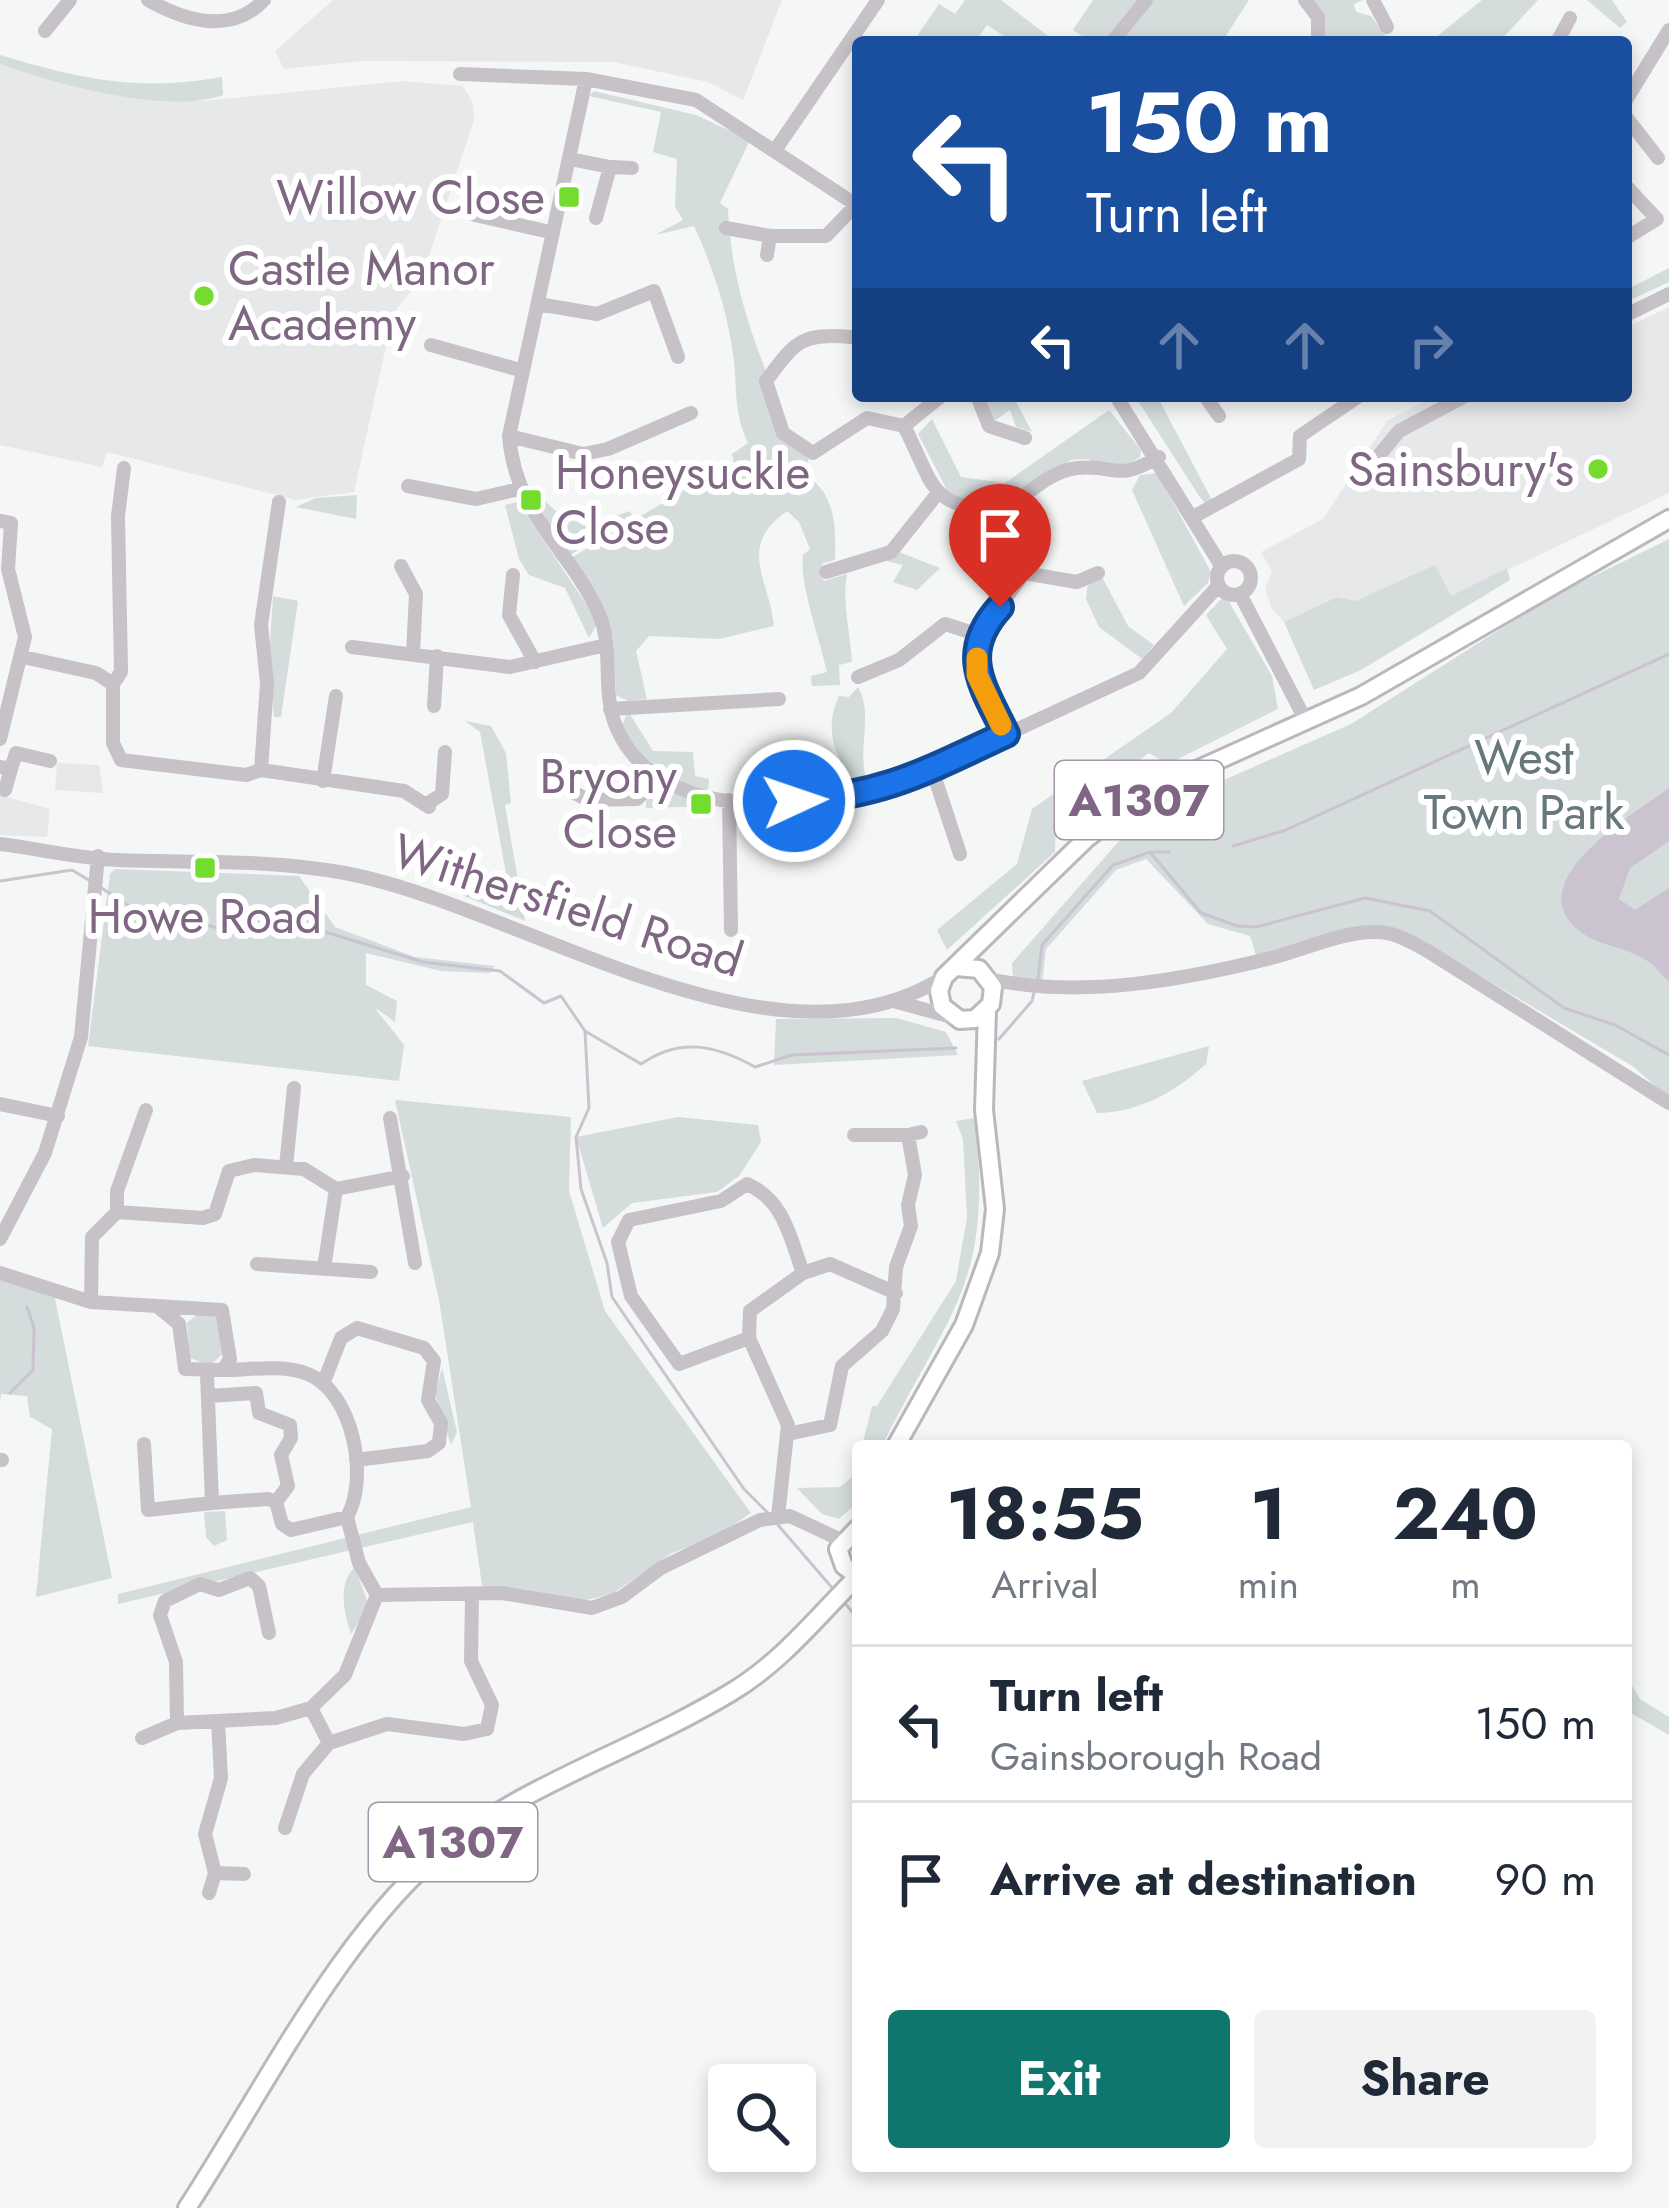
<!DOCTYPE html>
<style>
body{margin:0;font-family:Jost,sans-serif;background:#f2f2f3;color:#1f2937;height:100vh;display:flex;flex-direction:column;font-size:45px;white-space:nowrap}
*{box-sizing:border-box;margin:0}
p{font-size:39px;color:#747a83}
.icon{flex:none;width:66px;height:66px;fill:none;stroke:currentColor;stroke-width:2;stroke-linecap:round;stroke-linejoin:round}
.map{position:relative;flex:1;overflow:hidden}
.side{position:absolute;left:852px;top:1440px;width:780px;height:732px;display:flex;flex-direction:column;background:#fff;border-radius:12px;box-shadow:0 6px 18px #0003}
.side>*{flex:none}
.banner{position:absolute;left:852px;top:36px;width:780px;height:366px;border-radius:12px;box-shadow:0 6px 18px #0003;background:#1a4fa0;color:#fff;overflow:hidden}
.fabs{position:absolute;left:708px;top:2064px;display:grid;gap:24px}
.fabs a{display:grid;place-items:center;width:108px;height:108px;border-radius:12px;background:#fff;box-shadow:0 6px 18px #0003;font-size:60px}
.pin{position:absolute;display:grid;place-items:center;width:102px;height:102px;color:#fff;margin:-123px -51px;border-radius:50% 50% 50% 0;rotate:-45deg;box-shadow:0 0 12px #0007}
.pin .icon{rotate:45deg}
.me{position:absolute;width:132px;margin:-66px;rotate:87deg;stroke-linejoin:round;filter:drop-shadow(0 0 9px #0008)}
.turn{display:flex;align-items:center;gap:42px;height:252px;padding:0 36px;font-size:54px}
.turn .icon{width:156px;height:156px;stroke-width:2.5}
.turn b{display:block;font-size:84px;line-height:102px}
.lanes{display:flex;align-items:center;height:114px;padding:0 36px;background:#0003;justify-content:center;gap:60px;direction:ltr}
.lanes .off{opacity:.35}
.eta{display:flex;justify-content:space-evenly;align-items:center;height:204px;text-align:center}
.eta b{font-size:72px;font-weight:700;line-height:84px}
.button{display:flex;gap:24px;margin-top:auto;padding:24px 36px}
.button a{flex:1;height:138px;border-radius:12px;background:#0f766e;color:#fff;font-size:48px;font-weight:700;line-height:138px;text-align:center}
.button a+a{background:#f2f2f3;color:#1f2937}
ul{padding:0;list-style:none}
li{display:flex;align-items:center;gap:36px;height:156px;padding:0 36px;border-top:3px solid #e0e1e3}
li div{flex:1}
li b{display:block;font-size:45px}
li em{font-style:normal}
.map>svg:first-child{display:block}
</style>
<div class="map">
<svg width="1669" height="2208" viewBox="0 0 1669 2208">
<rect width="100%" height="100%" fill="#f4f7f5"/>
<path fill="#e7e8e9" d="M333,0h449l-39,100 -35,-18 -95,-20 -252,-1 -77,8 -9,-18z
M0,64l117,31 35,3 51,3 200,-20 60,5 10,17 1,17 -52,157 -29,37 -39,178 -58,8 -189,-48 -5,15 -102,-22z
M1669,307v186l-218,104 -16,-31 -77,36 -21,-5 -53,25 -12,-13 -7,-20 7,-18 -11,-19 62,-33 64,-98 48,-25 44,4 147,-4v-68z
M57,763l42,2 4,28 -48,-3z
M0,795l50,14 -3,28 -47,-2z"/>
<path fill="#d4dcdc" d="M965,0h36l55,42h-43l-26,-17 -12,17h-62l26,-38 16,10z
M1093,0h44l-34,42h-25l4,-6 -9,-6z
M1153,0h96l-27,42h-105z
M1310,0h53l-9,4 2,8 15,4 18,25 8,1h-75z
M1482,0h56l-39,42h-69z
M1587,0h25l15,22 -7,6z
M0,55c79,24 139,37 222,22l1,18c-54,20 -165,-10 -223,-31z
M594,91l102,24 54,25 -30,63 8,6c3,59 15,102 36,157 16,41 8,58 45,93l-6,15c33,17 33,54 32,86l-12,3 -4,11 5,7 23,-7c-5,29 3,57 5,88l-13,3 1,20 -28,1 -1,-10 16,-4c-7,-33 -28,-88 -24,-117l7,-6 -11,-27 -12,-11c-50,36 -19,64 -13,115l-55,13 -70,-3 -13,15 11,48 -19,2 -12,-6 -3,-58 -42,-79 120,-72 60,-17 7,22 -5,-26 -17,6 -4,-17 16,-11c-14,-30 -11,-51 -14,-82 -6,-48 -20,-91 -40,-135l-39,9 28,-15 -8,-13 2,-48 -24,-7 8,-40 -72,-16z
M1669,268v14l-43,20v-12z
M985,396h28l19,36 -16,-5 -6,-17 -16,11z
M1135,396h22l55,104 -7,3 -6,-7z
M1109,410l32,40 -1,7 -15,9 -24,2 -13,-9 -17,1 -67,43 -45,-4 -12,-9 -29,-56 14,-15 29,58 44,6z
M1157,473l54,99 -3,11 -24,23 -52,-116 8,-15z
M528,485l32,30 27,11 43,-15 3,6 -66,40z
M357,495l-1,24 -60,-12 20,-9z
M518,502l72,108 7,14 -8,14 -24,-50 -36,-13 -10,-16 -14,-54z
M1669,539v560l-35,-32 -231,-137 -38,-3 -109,28 -6,-19 -42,-12 -62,-65 -30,11 -70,79 -4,35 -29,-5 -1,-16 128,-146 211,-93 198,-126z
M899,552l41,16 -23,22 -24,-8 10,-17 -17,-4z
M1435,565l16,31 56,-28 3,12 -149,90 -47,20 -30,-68 53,-25 19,4z
M1102,577l26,49 26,19 -12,14 -43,-32 -13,-28 2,-17z
M1225,595l47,81 6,33 -110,55 -19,-11 -93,66 -1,33 -108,98 -10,-20 80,-66 15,-55 139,-96 56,-64 -21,-34z
M273,596l25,5 -17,116h-7l-5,-61z
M858,687c17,30 -4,66 11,100l-33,6 2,-18 7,-4c-13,-26 -19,-47 -6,-75l10,1z
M628,711l25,40 40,1 2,24 14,3 -1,12c-40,-4 -68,-31 -86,-66z
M465,721l26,5 15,27 5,50 -6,2 20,116 -61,-25 3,-17 39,-6 -26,-141z
M661,786l51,16 3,4 -69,2v-9z
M115,869l184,7 36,51 80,30 80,9 -5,7 -49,-2 -75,-18v32l31,16 -2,21 -21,-15 30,38 -5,36 -311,-35 22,-172z
M896,1018l50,14 12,23 -184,10 2,-46z
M1209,1046l-3,18c-29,27 -68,49 -109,49l-15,-32z
M395,1100l176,17 -2,74 36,120 146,202 -32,22 -47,18 -60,41 -26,6 -104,-14 -9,-64 -355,82v-10l353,-87 -32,-207z
M678,1117l80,8 3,17 -22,34 -22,16 -85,11 -29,25 -27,-91z
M975,1118c18,168 -24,188 -93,328h-20l10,-40h5l79,-125 11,-64 -4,-78 -7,-18z
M0,1273l54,21 58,284 -76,19 16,-168 -22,-12 -3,-21 -26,-2 -1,10z
M201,1311l19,8 5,32 -15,15 -20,-8 -3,-35z
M442,1368l15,64 -6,13 -16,-51z
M858,1458v44l-19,17 -17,-5 -25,-26 43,-1 12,-10z
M225,1511l2,29 -13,6 -8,-9 -2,-25z
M355,1567l14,39 -18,28c-7,-22 -14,-50 4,-67z
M1626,1676l14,23 29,18v18l-43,-25z"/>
<path fill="#cbc3d0" d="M1669,788v53l-39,27 -11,31 16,11 34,-22v93c-8,-5 -12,-14 -20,-19 -23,-17 -56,-15 -76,-37 -47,-49 64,-113 96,-137z"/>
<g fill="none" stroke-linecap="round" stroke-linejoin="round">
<path stroke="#cbc3d0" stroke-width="3" d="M1233,846l53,-16 383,-176
M1153,852h16
M0,881l72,-11 20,12
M100,887l46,30 22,-2 69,18 26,-2 23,-11 137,42 77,9 44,32 17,-7 24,35 56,33c39,-27 75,-19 114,3l37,-12 164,-7
M1038,979l4,-34 71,-80 37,-13 51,61 36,13 19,1 109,-29 65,13 134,97 51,17 54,30
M585,1031l4,77 -13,29 5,52 26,74 5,34 132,192 24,24
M999,1039l33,-38 3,-13
M10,1393l23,-23 1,-42 -7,-21
M778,1525l56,65
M844,1602l14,17"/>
<g stroke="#bcb6be" stroke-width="22">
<path id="major" d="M956,967l23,2 14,18 -2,17 -16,15 -15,1 -18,-14 -3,-15 5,-14 142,-138 42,-32 44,-26 189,-85 308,-177
M896,1446l68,-121 26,-72 5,-44 -11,-99 3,-100
M858,1528l-20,21 6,17 14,10
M187,2208c73,-111 157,-282 262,-363 84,-64 190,-97 281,-152 51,-30 87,-76 128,-117"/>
</g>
<path stroke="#c7c1c8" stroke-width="14" d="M148,0c37,21 83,35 116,0
M1305,0l13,17v25
M1373,0l14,27
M45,31l25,-31
M1112,42l34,-42
M1557,42l13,-24
M460,74l126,5 110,21 162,106
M586,79l-77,357c7,81 60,111 90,178 16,37 1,80 19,117 44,94 193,79 275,56l246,-114 80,-88
M1626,100l43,-70
M1626,117l32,41
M776,149l102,-149
M570,159l40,8 -14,51
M610,167l22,1
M1626,186l31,33 -31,19
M475,215l75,17
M726,228l44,8
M767,255l3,-19h56l30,-31
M538,304l59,10 57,-23 24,66
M1626,315l43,-21
M852,337c-52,-4 -56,4 -86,44l17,52 30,20 54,-35 37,8
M431,345l89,25
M941,396l-37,30c32,63 23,79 98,86
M977,396l12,30 36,12
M1116,396l106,171
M1205,396l14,20
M509,436l74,18 25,-5 83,-36
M1368,469l31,-38 66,-35
M408,486l68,13 43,-10
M1193,517l106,-58 1,-23 59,-40
M0,521l11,2 -3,46 17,68 -25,102
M1217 578a17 17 0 1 1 34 0a17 17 0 1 1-34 0Z
M401,566l15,28 -3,60
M826,572l65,-20 47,-59
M1024,573l53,9 21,-9
M513,575l-4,40 26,47
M1240,594l65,125
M352,647l158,20 96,-22
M23,657l73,16 17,11v59l8,17 125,15 15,-5 6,-87 -6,-58 18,-123
M858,677l41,-17 46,-36 34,11
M113,684l8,-12 -3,-156 6,-48
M434,706l3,-50
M610,709l169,-10
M1006,734c-43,-88 -37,-84 18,-161l-5,-29 -17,-32c21,-14 49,-42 75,-44 41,-4 37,15 82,-11
M0,767l11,2 5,-16 34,8
M561,767l6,22 21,11 49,-1 22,-22
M932,769l28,85
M261,770l143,21 25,16
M323,781l13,-85
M5,790l6,-21
M729,800l2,130
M427,804l15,-10 3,-42
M0,844c39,5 79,14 117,16 77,3 152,-1 228,13 178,34 427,213 599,104
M989,979c92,20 195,1 286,-22 31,-8 66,-25 99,-25 19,-1 35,9 52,18l243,153
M897,1002l55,15
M0,1104l58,12
M390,1118l25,145
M854,1135h54
M286,1166l8,-78
M117,1212v-21l29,-81
M0,1239l45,-86 36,-116 17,-181
M257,1264l114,8
M324,1268l12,-79
M0,1273l91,29 131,8 8,49 -7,11 -38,-1 -6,-45 -22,-18
M91,1302l1,-65 25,-25 86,6 12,-4 14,-43 25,-6 50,4 32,20 67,-13
M749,1338l-70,26 -48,-68 -13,-54 11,-22 92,-19 26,-17c37,16 43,53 56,89
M223,1370c26,0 60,-6 85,4 46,19 61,105 39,143l12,46 18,32
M207,1374l5,129 56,-4 8,3 6,22 9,6 56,-13
M323,1384l18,-46 16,-10 67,20 10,13 -6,39 13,23 -2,20 -11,8 -72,9
M208,1396l48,-3 3,20 31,12 1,13 -10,17 7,31 -12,16
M788,1434l42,-9 12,-59 40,-35 11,-22 3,-42 15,-41 -3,-21 7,-30 -7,-40 13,-3
M144,1444l4,66 64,-7
M0,1460h2
M778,1516l10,-91 -39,-87 1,-27 53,-38 27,-9 66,29
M311,1708l18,35 58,-19 77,10 23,-5 5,-24 -21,-44 1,-66
M218,1721l3,57 -16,56 10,39 29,1
M177,1723l-1,-61 -16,-47 5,-14 35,-17 19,6 31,-12 9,8 10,47
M142,1738l35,-15 99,-5 35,-10 34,-33 32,-80 125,-2 90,15 30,-11 39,-29 99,-48 30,-4 51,24
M285,1828l18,-54 26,-31
M209,1893l6,-20"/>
<use href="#major" stroke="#fff" stroke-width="16"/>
</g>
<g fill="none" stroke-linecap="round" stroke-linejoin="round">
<g stroke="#114b97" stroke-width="30">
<path id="route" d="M794,801c89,-5 132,-30 212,-67 -24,-49 -48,-81 -6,-127"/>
</g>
<use href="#route" stroke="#1a73e8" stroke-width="21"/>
<path stroke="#f59e0b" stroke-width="21" d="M977,658v17l24,50"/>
</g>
<g fill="#73dc2f" stroke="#fff" stroke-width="4.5">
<rect x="557" y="185" width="24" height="24" rx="6"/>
<circle cx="204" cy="296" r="12"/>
<circle cx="1598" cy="469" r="12"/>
<rect x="519" y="488" width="24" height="24" rx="6"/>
<rect x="689" y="792" width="24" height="24" rx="6"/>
<rect x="193" y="856" width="24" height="24" rx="6"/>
</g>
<g text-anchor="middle" stroke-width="12" stroke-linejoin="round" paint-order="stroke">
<g fill="#fff" stroke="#a595a9" stroke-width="3">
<rect x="1055" y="761" width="168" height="78" rx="9"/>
<rect x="369" y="1803" width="168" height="78" rx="9"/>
</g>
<g font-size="45" font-weight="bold" fill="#7f6784">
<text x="1139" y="816">A1307</text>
<text x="453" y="1858">A1307</text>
</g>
<g font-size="48" fill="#7f6784" stroke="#fff" text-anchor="end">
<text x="545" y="214">Willow Close</text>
<text x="228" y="285" text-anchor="start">Castle Manor<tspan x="228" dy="55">Academy</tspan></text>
<text x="1574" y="486">Sainsbury's</text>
<text x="555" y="489" text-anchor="start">Honeysuckle<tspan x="555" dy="55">Close</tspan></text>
<text x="677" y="793">Bryony<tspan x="677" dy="55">Close</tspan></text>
<text x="205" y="933" text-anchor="middle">Howe Road</text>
</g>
<g font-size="48" fill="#66787c" stroke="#fff">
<text x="1524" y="774">West<tspan x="1524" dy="55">Town Park</tspan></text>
</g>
<g font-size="48" fill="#7f6784" stroke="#fff">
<text transform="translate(568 905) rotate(18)" y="17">Withersfield Road</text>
</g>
</g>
</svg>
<div class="fabs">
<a><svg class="icon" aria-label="search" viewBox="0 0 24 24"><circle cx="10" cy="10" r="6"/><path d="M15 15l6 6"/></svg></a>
</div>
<div class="pin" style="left:1000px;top:607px;background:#d93025"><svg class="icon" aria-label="arrive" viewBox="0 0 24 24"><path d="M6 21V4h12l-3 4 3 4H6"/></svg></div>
<svg class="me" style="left:794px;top:801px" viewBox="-20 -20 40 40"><circle r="17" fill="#1a73e8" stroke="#fff" stroke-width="3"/><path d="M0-11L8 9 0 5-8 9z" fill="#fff"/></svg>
<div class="banner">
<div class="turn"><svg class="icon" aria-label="left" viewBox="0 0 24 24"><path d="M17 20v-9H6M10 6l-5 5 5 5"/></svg><div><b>150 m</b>Turn left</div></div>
<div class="lanes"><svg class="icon" aria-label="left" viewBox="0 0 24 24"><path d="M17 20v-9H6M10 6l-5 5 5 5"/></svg><svg class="icon off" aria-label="ahead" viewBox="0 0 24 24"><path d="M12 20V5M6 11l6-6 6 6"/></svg><svg class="icon off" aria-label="ahead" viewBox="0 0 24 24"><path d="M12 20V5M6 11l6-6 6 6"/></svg><svg class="icon off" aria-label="right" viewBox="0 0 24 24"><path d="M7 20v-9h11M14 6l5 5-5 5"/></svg></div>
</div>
<section class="side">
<div class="eta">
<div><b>18:55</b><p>Arrival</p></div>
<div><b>1</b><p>min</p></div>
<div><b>240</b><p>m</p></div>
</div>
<ul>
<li><svg class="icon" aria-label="left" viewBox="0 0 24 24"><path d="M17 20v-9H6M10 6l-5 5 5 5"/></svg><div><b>Turn left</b><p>Gainsborough Road</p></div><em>150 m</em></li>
<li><svg class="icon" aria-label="arrive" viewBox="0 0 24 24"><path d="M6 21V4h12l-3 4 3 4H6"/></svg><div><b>Arrive at destination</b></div><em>90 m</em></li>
</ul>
<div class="button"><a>Exit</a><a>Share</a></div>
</section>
</div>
